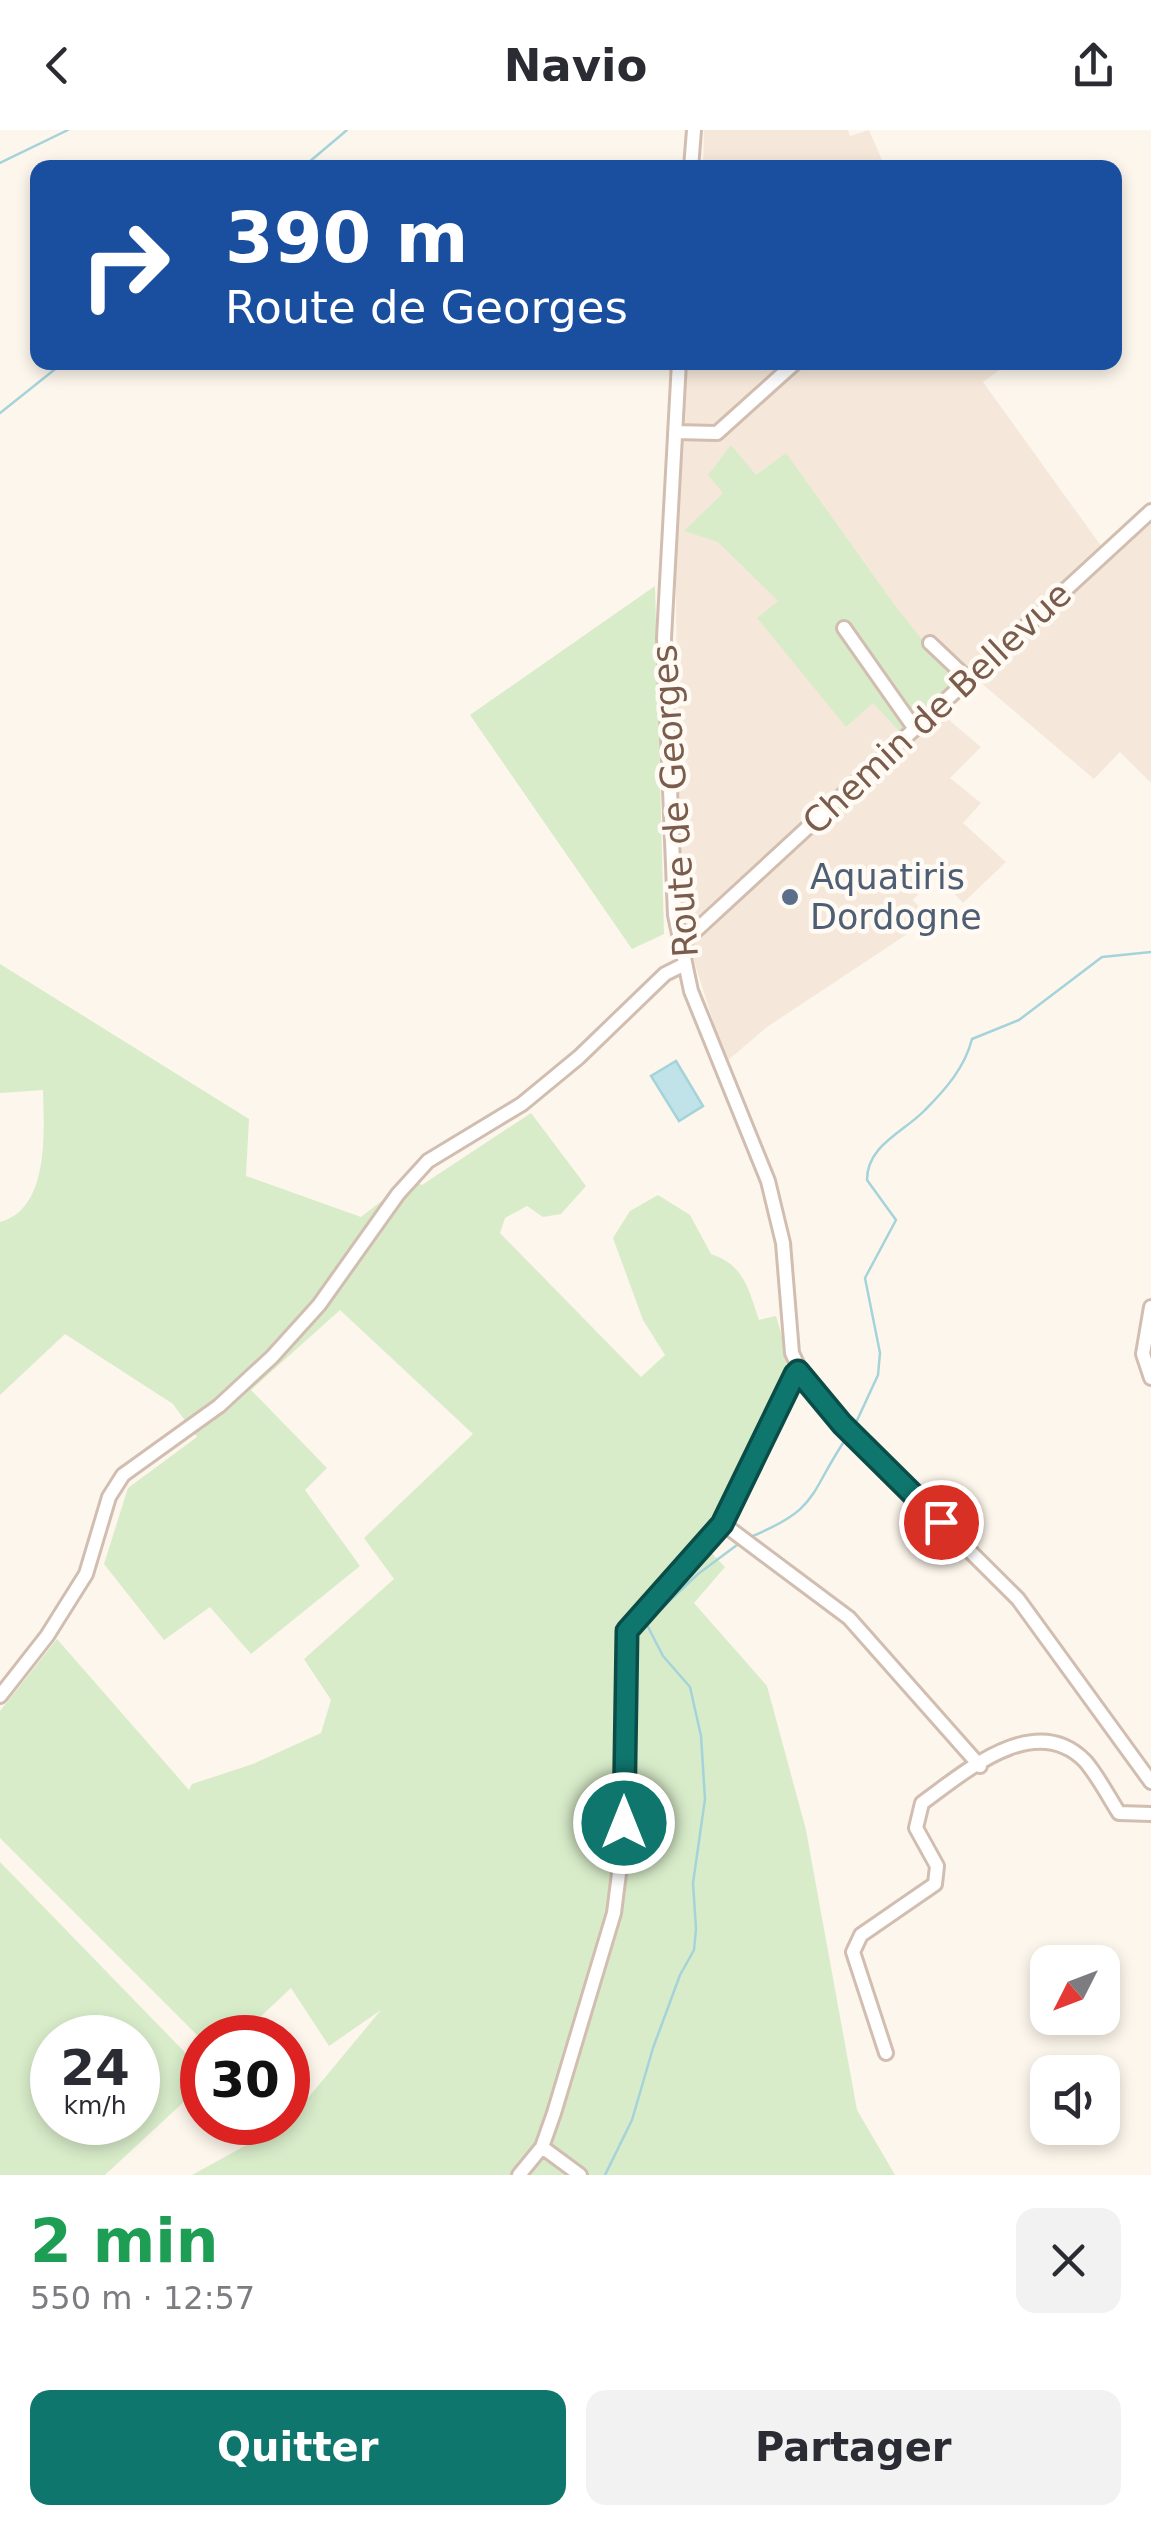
<!DOCTYPE html>
<html lang="fr">
<meta charset="utf-8">
<style>
body{margin:0;font-family:"DejaVu Sans",sans-serif;background:#f2f2f3;color:#2b2b33;height:100vh;display:flex;flex-direction:column;font-size:38px;white-space:nowrap}
*{box-sizing:border-box;margin:0}
p{font-size:32px;color:#7c7c81}
.icon{flex:none;width:55px;height:55px;fill:none;stroke:currentColor;stroke-width:2;stroke-linecap:round;stroke-linejoin:round}
.map{position:relative;height:2045px;overflow:hidden}
.side{display:flex;flex-direction:column;background:#fff;flex:1}
.side>*{flex:none}
.hud{position:absolute;left:30px;top:30px;width:1092px;height:210px;border-radius:20px;box-shadow:0 5px 15px #0003;background:#1a4fa0;color:#fff;overflow:hidden}
.needle{width:65px;rotate:228deg}
.buttons{position:absolute;left:1030px;top:1815px;display:grid;gap:20px}
.buttons a{display:grid;place-items:center;width:90px;height:90px;border-radius:20px;background:#fff;box-shadow:0 5px 15px #0003;font-size:50px}
.speed{position:absolute;left:30px;top:1885px;display:flex;gap:20px;font-size:50px;font-weight:700;text-align:center}
.speed>*{display:grid;place-content:center;width:130px;height:130px;border-radius:50%;background:#fff;box-shadow:0 5px 15px #0003;line-height:1}
.speed small{font-size:25px;font-weight:400}
.speed .limit{border:15px solid #d22;background:#fff;color:#111}
.pin{position:absolute;display:grid;place-items:center;width:85px;height:85px;color:#fff;margin:-42px;border:5px solid #fff;border-radius:50%;box-shadow:0 2px 10px #0007}
.me{position:absolute;width:110px;margin:-55px;rotate:0deg;stroke-linejoin:round;filter:drop-shadow(0 0 8px #0008)}
.turn{display:flex;align-items:center;gap:35px;height:210px;padding:0 30px;font-size:45px}
.turn .icon{width:130px;height:130px;stroke-width:2.5}
.turn b{display:block;font-size:70px;line-height:85px}
.round{display:grid;place-items:center;flex:none;width:105px;height:105px;border-radius:20px;background:#f2f2f3}
.summary{display:flex;align-items:center;justify-content:space-between;height:170px;padding:0 30px}
h1{font-size:60px;font-weight:800;line-height:75px;color:#1e9e55}
.button{display:flex;gap:20px;margin-top:auto;padding:20px 30px}
.button a{flex:1;height:115px;border-radius:20px;background:#0f766e;color:#fff;font-size:40px;font-weight:800;line-height:115px;text-align:center}
.button a+a{background:#f2f2f3;color:#2b2b33}
header{display:flex;justify-content:space-between;align-items:center;height:130px;padding:0 30px;background:#fff;font-size:45px;font-weight:800}
.map>svg:first-child{display:block}
</style>
<header><svg class="icon" aria-label="back" viewBox="0 0 24 24"><path d="M15 5l-7 7 7 7"/></svg>Navio<svg class="icon" aria-label="share" viewBox="0 0 24 24"><path d="M12 15V3M7 8l5-5 5 5M5 13v7h14v-7"/></svg></header>
<div class="map">
<svg width="1151" height="2045" viewBox="0 0 1151 2045">
<rect width="100%" height="100%" fill="#fdf6ec"/>
<path fill="#f5e8da" d="M704,0h144l2,6 19,-6 16,37h-182z
M686,233h313l3,5 -19,14 126,175 42,-38v264l-31,-31 -26,27 -114,-97 -37,33 38,32 -31,31 31,25 -18,20 43,39 -43,41 -27,-29 -23,26 17,19 -163,108 -41,35 -46,-145 -5,-388z"/>
<path fill="#d8ecc9" fill-rule="evenodd" d="M731,315l25,30 30,-22 110,154 60,75 -56,50 -27,-29 -27,24 -89,-109 21,-17 -60,-59 -34,-11 39,-38 -15,-18z
M655,456l9,348 -32,15 -162,-234z
M0,834l249,155 -3,57 115,41 49,-38 12,6 109,-72 55,73 -25,28 -18,3 -16,-11 -22,12 -5,15 141,144 24,-22 -22,-35 -30,-82 17,-27 28,-16 32,20 21,39c33,11 37,34 48,66l17,-4 12,40 -4,21 -66,137 -19,26 26,27 -31,36 73,83 39,144 51,280 38,65h-703l96,-53 93,-112 -52,36 -38,-58 -52,49 -37,3 -202,-202v-127l57,-72 132,151 3,-6 61,-20 68,-31 10,-33 -27,-41 90,-80 -30,-41 109,-104 -133,-124 -89,80 76,78 -22,22 55,76 -109,88 -41,-47 -46,33 -60,-76 24,-76 69,-51 -24,-33 -108,-70 -65,61v-173c50,-13 44,-91 43,-132l-43,3z
M0,1732l202,208v15l-97,90h-105zM52,1908h86v84h-86z"/>
<path fill="#bfe3e8" stroke="#a5d3da" stroke-width="2.5" d="M676,931l27,45 -24,15 -28,-45z"/>
<g fill="none" stroke-linecap="round" stroke-linejoin="round">
<path stroke="#a5d3da" stroke-width="2.5" d="M0,33l68,-33
M302,38l45,-38
M0,283l64,-51
M854,1297l24,-52 2,-22 -15,-75 31,-58 -29,-40c0,-35 37,-48 58,-70 21,-21 40,-43 47,-71l47,-19 83,-63 49,-5
M748,1408c73,-30 59,-42 99,-101
M605,2045l27,-55 21,-72 27,-73 14,-25 2,-21 -3,-46 12,-84 -4,-63 -11,-49 -27,-31 -17,-33 52,-49 43,-32"/>
<g stroke="#d1beb0" stroke-width="18">
<path id="minor" d="M691,38l3,-38
M679,232l-15,276 11,277 16,76 77,190 15,62 9,110 15,32 35,39 176,175 133,183
M675,302l42,1 79,-71
M844,498l71,101
M930,513l38,36
M679,816l472,-435
M1151,1177l-8,47 8,24
M722,1393l127,95 131,148
M0,1566l47,-60 39,-62 23,-77 14,-22 96,-69 53,-49 47,-52 79,-111 30,-33 94,-57 57,-47 86,-83 18,-9
M886,1923l-33,-101 8,-17 74,-51 2,-18 -21,-38 6,-25c43,-31 113,-93 163,-42 13,15 23,35 34,52l32,1
M542,2017l38,28
M519,2045l23,-28 12,-34 60,-200 10,-79 3,-203 95,-108 77,-152"/>
</g>
<use href="#minor" stroke="#fff" stroke-width="12"/>
</g>
<g fill="none" stroke-linecap="round" stroke-linejoin="round">
<g stroke="#0a4d48" stroke-width="25">
<path id="route" d="M624,1693l3,-192 95,-107 73,-150 3,-3 44,53 99,98"/>
</g>
<use href="#route" stroke="#0f766e" stroke-width="18"/>
</g>
<circle fill="#5c6f8a" stroke="#fffaf3" stroke-width="4" cx="790" cy="767" r="10"/>
<g text-anchor="middle" stroke-width="9" stroke-linejoin="round" paint-order="stroke">
<g font-size="35" fill="#7a5c4d" stroke="#fffaf3">
<text transform="translate(937 578) rotate(-43)" y="12">Chemin de Bellevue</text>
<text transform="translate(675 671) rotate(-94)" y="12">Route de Georges</text>
</g>
<g font-size="35" fill="#4e5e75" stroke="#fffaf3" text-anchor="start">
<text x="810" y="759">Aquatiris<tspan x="810" dy="40">Dordogne</tspan></text>
</g>
</g>
</svg>
<div class="buttons">
<a><svg class="needle" viewBox="-14 -14 28 28"><path d="M0-13l5 13h-10z" fill="#e53935"/><path d="M0 13l5-13h-10z" fill="#7c7c81"/></svg></a>
<a><svg class="icon" aria-label="sound" viewBox="0 0 24 24"><path d="M4 9h4l5-4v14l-5-4H4zM17 9q2 3 0 6"/></svg></a>
</div>
<div class="speed"><div>24<small>km/h</small></div><div class="limit">30</div></div>
<div class="pin" style="left:941px;top:1392px;background:#d93025"><svg class="icon" aria-label="arrive" viewBox="0 0 24 24"><path d="M6 21V4h12l-3 4 3 4H6"/></svg></div>
<svg class="me" style="left:624px;top:1693px" viewBox="-20 -20 40 40"><circle r="17" fill="#0f766e" stroke="#fff" stroke-width="3"/><path d="M0-11L8 9 0 5-8 9z" fill="#fff"/></svg>
<div class="hud">
<div class="turn"><svg class="icon" aria-label="right" viewBox="0 0 24 24"><path d="M7 20v-9h11M14 6l5 5-5 5"/></svg><div><b>390 m</b>Route de Georges</div></div>
</div>
</div>
<section class="side">
<div class="summary"><div><h1>2 min</h1><p>550 m · 12:57</p></div><a class="round"><svg class="icon" aria-label="close" viewBox="0 0 24 24"><path d="M6 6l12 12M18 6L6 18"/></svg></a></div>
<div class="button"><a>Quitter</a><a>Partager</a></div>
</section>
